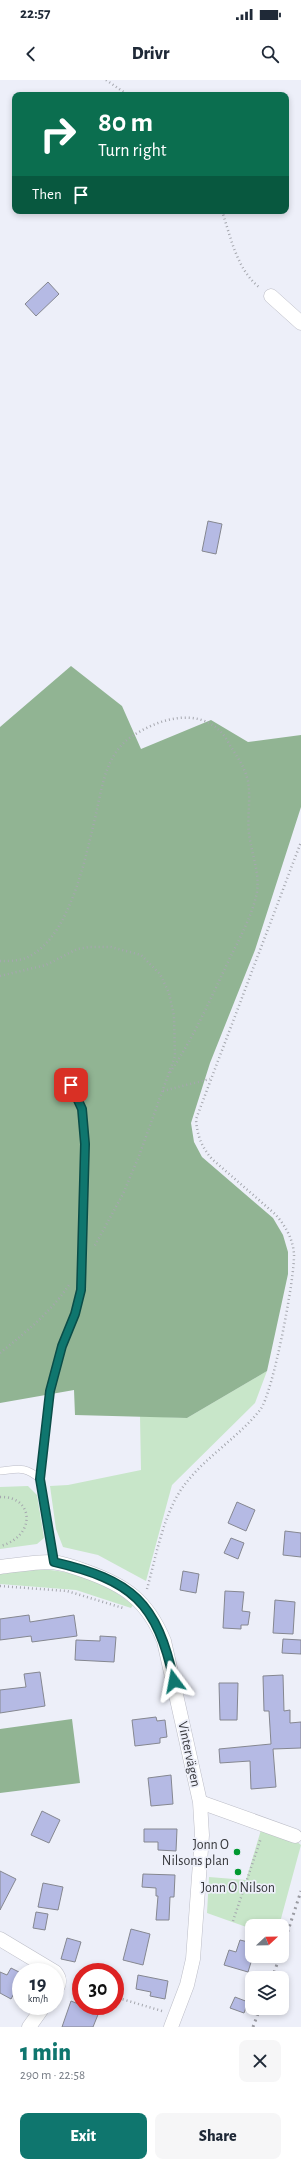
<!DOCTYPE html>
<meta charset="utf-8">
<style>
body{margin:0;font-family:"Alegreya Sans",sans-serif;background:#f6f6f7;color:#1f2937;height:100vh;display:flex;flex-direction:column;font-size:15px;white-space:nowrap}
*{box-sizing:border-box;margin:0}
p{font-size:13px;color:#747a83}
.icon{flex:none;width:22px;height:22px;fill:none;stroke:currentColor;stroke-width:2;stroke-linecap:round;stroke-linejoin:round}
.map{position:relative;height:1947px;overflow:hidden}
.details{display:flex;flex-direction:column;background:#fff;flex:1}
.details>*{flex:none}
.top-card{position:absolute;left:12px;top:12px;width:277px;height:122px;border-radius:8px;box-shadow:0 2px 6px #0003;background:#0b6e4f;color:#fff;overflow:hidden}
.needle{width:26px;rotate:68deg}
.tools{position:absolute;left:245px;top:1839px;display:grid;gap:8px}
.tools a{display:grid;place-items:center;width:44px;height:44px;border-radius:8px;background:#fff;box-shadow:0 2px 6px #0003;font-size:20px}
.speed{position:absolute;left:12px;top:1883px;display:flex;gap:8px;font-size:20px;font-weight:700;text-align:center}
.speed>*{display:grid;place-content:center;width:52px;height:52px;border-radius:50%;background:#fff;box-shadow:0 2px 6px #0003;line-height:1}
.speed small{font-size:10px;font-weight:400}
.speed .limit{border:6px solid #d22;background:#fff;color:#111}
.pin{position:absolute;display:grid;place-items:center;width:34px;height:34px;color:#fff;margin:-17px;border-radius:8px;box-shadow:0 2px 6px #0006}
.me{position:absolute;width:44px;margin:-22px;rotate:347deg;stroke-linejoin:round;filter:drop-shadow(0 0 3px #0008)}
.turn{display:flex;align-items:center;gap:14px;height:84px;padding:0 20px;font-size:18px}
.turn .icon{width:52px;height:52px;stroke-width:2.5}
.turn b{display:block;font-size:28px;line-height:34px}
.then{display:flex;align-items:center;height:38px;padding:0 20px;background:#0003;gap:8px;font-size:15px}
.round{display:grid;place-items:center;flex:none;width:42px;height:42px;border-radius:8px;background:#f6f6f7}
.summary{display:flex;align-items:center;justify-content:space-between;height:68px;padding:0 20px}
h1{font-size:24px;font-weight:800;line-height:30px;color:#0f766e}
.cta{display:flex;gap:8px;margin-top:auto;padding:8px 20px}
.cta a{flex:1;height:46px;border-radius:8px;background:#0f766e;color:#fff;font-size:16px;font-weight:800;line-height:46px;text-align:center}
.cta a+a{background:#f6f6f7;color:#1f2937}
.status{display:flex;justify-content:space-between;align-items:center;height:28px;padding:0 20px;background:#fff;direction:ltr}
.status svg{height:11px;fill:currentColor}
header{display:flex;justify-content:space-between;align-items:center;height:52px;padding:0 20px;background:#fff;font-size:18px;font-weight:800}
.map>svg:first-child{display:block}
</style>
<div class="status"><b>22:57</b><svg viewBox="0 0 49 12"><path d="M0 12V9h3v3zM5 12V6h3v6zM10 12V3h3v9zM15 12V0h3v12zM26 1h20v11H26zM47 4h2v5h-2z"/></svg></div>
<header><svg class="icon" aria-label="back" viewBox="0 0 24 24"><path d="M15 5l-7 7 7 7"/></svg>Drivr<svg class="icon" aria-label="search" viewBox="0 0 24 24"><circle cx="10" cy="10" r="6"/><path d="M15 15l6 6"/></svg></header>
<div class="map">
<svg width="301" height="1947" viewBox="0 0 301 1947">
<rect width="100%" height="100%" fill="#edeff9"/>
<path fill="#c8e6c9" d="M267,1291l-12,32 -83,82 -26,96 -48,-26 -35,-8 -7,-18 -6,-43 18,-1 73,-15 -1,-54 47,2z
M28,1406l9,9 7,43 -7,6 -37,5v-62z
M33,1489c40,1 69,11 100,36l-2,3 -55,-18 -76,-6v-11z
M261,1750l31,8 9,7 -22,81h-27v3l-45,-16 2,-36 37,3z"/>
<path fill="#91b493" d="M71,586l51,40 19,43 70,-29 37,22 53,-7v72l-46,143 -45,113 -19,60 3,19 8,15 71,61 10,17 5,17v22l-21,97 -80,47 -112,-3 -1,-25 -74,13v-676z
M72,1639l8,64 -80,10v-64z"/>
<path fill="#b5bae4" stroke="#858790" d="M48,202l11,12 -23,22 -11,-12z
M208,441l14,3 -6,30 -14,-3z
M237,1422l18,8 -9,21 -18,-8z
M285,1451l16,2v24l-18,-2z
M231,1458l13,5 -6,16 -14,-6z
M183,1491l16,3 -3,19 -16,-3z
M225,1511l19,1 -2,19 8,1 -2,13h-7v4l-18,-1z
M275,1520l20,2 -2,32 -20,-1z
M29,1535l1,7 44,-7 3,21 -45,6 -1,-6 -31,4v-21z
M100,1556l16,1 -2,25 -39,-2 1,-20 24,1z
M283,1559l18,1v14l-19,-1z
M40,1592l5,34 -45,7v-23l26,-3 -2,-13z
M283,1595l1,36 6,-1v13l11,-1v26l-28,1 3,38 -25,2 -1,-28 -30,2 -1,-14 52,-5 -2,-33h-5l-1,-35z
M219,1603h19l-1,37h-17z
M156,1637l1,4 8,-1 2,17 -7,1v5l-25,3 -3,-26z
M171,1695l2,29 -22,2 -3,-28z
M42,1731l18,9 -11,23 -18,-8z
M144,1749h33l-1,22 -18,-1v-8h-14z
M0,1791l16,8 -16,31z
M143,1794l32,1 -1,22h-4l-1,23h-13l2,-24h-2v-8l-14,-1z
M43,1803l20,4 -5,23 -20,-3z
M36,1832l12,2 -3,16 -12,-2z
M131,1849l19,5 -7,31 -20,-5z
M67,1858l14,4 -6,20 -14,-3z
M240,1860l12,3v16l-4,13 -24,-7 5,-15 7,2z
M11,1888l10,5v8l-10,18 -11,-6v-21l7,3z
M138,1895l30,6 -3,18 -15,-3 1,-4 -15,-3z
M235,1917l13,5 -4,11 -14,-5z
M71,1921l28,11 -6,15h-31z"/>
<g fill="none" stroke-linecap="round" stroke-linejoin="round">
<g stroke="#bcbdc7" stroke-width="8">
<path id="service" d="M0,1391c19,-2 25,-5 40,8
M54,1482l-14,-83 10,-88 12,-45 13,-32 6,-23 4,-147 -2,-24 -1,-11 -4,-13 -14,-21"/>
</g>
<g stroke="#bcbdc7" stroke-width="15">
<path id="minor" d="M271,216l30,27
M0,1487c17,-2 34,-5 52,-5 11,1 22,5 33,9 40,14 62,29 79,70l36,161 2,33 -9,124 -6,26 -16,42
M200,1722l95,34
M0,1859l55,33
M55,1892c6,7 5,12 0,19
M29,1947l15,-21"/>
</g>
<path stroke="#a5a7ae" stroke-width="2.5" stroke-dasharray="1 3" stroke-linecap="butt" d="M106,0l22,15
M222,131c9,27 15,59 38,77
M0,881c8,0 18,0 26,-3 44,-19 60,-102 70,-144 6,-27 10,-60 35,-77 25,-17 65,-31 90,-5 4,4 7,10 10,15 7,11 14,21 17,34 3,17 -1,35 1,52 2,20 11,39 8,59 -5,25 -18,47 -29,70 -18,38 -35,77 -59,112
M0,896l46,-11 31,-16 12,-2h22l30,8 19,19 9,19 5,23 1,40 -36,100 -16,38 -29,53
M163,1011l47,-12
M0,1273c26,-21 50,-40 69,-68
M0,1417c35,-1 36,40 0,49
M0,1506l67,5 56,17
M147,1509c8,-29 14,-62 28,-89 19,-37 60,-58 85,-90 13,-16 35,-133 34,-156 -1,-15 -9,-29 -19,-40l-63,-55c-11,-13 -15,-24 -16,-40l105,-277
M233,1841l28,-83
M73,1904l8,2
M115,1917l47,14"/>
<use href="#service" stroke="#fff" stroke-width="7"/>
<use href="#minor" stroke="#fff" stroke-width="14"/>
<path stroke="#9a9ba2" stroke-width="3" stroke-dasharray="2 4" stroke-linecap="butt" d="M282,1869l19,-58
M272,1898l8,-22
M253,1947l7,-19"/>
</g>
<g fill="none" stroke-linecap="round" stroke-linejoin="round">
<g stroke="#0a4d48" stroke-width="10">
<path id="route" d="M71,1005l11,24 3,35 -4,146 -6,24 -13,32 -12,45 -10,88 14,83c78,18 103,40 120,119"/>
</g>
<use href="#route" stroke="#0f766e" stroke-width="7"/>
</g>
<g fill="#019830" stroke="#edeff9" stroke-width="1.5">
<circle cx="237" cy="1772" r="4"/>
<circle cx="238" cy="1792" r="4"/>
</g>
<g text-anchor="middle" stroke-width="3.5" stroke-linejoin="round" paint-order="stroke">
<g font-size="14" fill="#36373b" stroke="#edeff9">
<text transform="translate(190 1674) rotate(78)" y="5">Vintervägen</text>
</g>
<g font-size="14" fill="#36373b" stroke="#edeff9" text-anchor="end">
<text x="229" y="1769">Jonn O<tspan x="229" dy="16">Nilsons plan</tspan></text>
<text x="238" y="1812" text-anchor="middle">Jonn O Nilson</text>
</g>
</g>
</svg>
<div class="tools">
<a><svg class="needle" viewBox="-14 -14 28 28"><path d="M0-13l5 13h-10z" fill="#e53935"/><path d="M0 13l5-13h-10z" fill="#747a83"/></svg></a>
<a><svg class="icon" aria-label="layers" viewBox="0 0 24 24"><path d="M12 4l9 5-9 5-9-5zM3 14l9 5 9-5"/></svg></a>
</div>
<div class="speed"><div>19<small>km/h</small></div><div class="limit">30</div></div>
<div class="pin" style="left:71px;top:1005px;background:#d93025"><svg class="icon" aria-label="arrive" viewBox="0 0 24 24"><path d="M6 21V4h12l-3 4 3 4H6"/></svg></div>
<svg class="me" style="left:174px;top:1601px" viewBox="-20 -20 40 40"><path d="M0-17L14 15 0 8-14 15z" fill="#0f766e" stroke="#fff" stroke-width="4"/></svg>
<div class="top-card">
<div class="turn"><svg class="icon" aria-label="right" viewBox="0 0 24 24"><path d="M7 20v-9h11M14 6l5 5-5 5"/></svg><div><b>80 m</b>Turn right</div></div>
<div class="then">Then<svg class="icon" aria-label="arrive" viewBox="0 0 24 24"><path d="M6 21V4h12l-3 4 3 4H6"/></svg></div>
</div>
</div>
<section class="details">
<div class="summary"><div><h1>1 min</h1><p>290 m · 22:58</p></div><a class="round"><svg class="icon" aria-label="close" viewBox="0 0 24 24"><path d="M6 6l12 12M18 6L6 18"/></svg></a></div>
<div class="cta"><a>Exit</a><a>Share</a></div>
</section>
